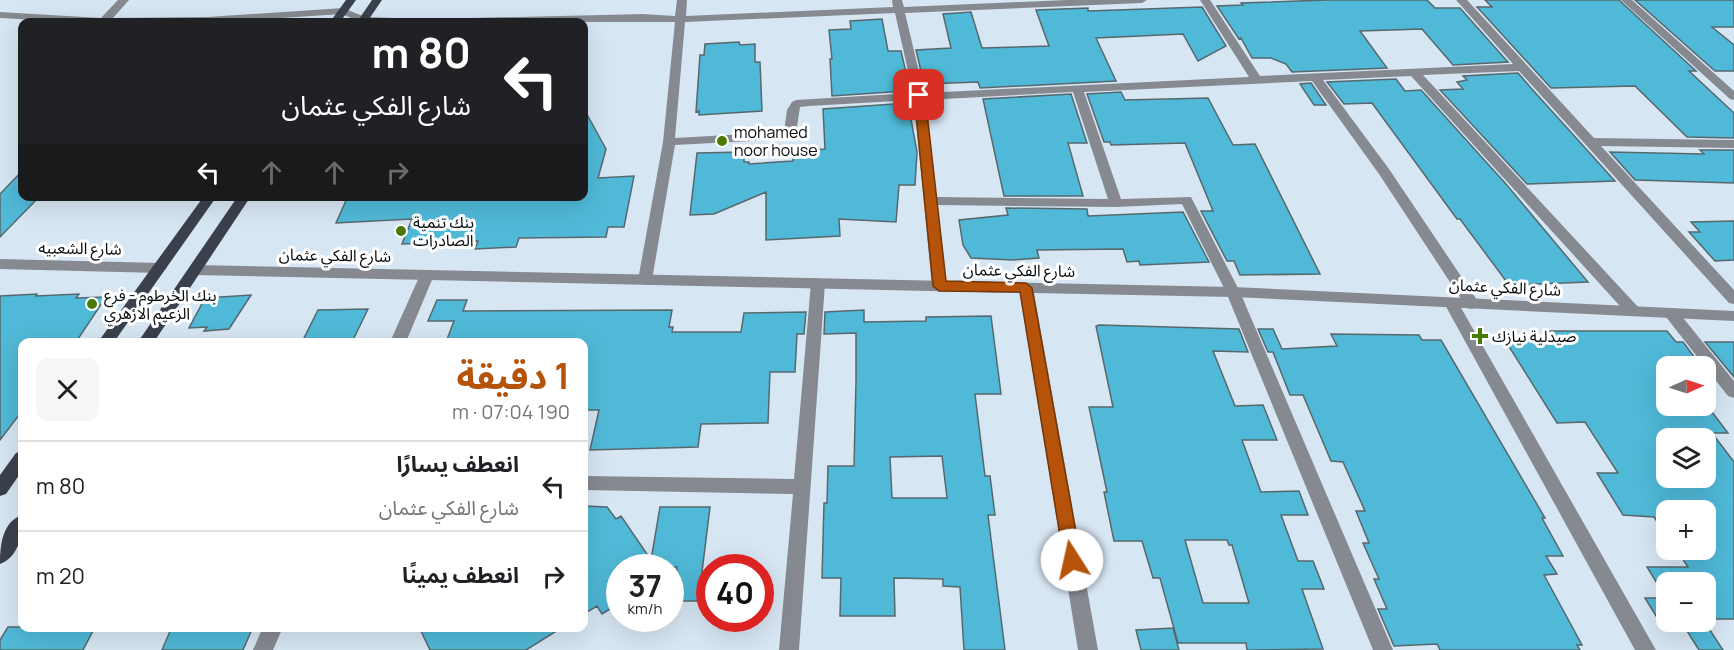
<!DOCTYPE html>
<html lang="ar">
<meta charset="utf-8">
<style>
body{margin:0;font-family:Manrope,"Noto Sans Arabic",sans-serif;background:#f6f6f6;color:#202124;direction:rtl;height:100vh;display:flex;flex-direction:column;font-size:22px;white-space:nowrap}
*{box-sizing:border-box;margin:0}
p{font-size:20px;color:#757577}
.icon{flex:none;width:33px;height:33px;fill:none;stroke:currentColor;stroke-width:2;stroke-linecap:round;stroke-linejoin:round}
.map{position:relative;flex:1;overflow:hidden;direction:ltr}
.sheet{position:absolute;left:18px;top:338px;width:570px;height:294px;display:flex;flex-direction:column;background:#fff;border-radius:12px;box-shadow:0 6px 24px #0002;direction:rtl}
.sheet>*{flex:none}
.banner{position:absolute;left:18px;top:18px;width:570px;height:183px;border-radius:12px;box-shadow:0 6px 24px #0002;direction:rtl;background:#202124;color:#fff;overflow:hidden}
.needle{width:39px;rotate:87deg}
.fabs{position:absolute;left:1656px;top:356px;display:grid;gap:12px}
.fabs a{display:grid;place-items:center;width:60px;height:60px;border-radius:12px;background:#fff;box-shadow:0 6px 24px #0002;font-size:30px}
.speed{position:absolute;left:606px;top:554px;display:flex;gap:12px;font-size:30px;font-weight:700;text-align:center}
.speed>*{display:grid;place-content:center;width:78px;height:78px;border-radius:50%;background:#fff;box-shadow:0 6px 24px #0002;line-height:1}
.speed small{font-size:15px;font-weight:400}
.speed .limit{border:9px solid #d22;background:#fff;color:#111}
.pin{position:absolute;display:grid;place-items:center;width:51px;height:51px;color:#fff;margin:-26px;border-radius:12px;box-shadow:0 3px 9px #0006}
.me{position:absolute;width:66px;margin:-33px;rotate:350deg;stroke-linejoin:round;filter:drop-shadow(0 0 4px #0008)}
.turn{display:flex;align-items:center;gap:21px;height:126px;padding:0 18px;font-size:27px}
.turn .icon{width:78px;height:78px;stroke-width:2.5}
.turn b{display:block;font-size:42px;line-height:51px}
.lanes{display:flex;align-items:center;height:57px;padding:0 18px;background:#0003;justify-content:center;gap:30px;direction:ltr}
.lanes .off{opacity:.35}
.round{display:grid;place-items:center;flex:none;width:63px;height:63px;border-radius:12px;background:#f6f6f6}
.head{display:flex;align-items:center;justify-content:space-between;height:102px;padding:0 18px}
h1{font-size:36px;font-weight:700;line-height:45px;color:#b45309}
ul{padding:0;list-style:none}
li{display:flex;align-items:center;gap:18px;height:90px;padding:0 18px;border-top:2px solid #e0e0e0}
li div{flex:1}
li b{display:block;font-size:22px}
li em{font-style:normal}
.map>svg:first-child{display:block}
</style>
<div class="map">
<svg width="1734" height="650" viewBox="0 0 1734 650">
<rect width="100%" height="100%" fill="#d7e6f3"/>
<path fill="#50b9d7" stroke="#56686e" stroke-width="1.5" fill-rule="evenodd" d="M1327,0h100l8,8h25l48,54 -55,3 -31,-36 -62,2 27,37 -95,4 -6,-8 -15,-6h-19l-11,-20 -2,1 -22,-33 26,-1 -2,-2z
M1485,0h134l77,71h-7l45,42v25l-47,-1 -52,-51 -84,2 -74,-81h15z
M1635,0h99v27h-22l22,18v26h-19z
M1202,7l24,39 -28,15 -15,-27 -87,4 20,43 -136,7 -2,-6 -54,2 -8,-34 35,-2 -8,-34 28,-2 11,36 67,-2 -13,-36 52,-2v3z
M882,19l6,32h13l8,34h-5l1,6 -73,5 -2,-37h2l-3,-29 22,-1 -1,-8z
M739,42l1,3 15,-1v18h5l2,49 -63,4v-4l-3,1 4,-57h4l1,-11z
M1518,73l13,15 84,93 -88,3 -87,-94 23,-1 -6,-7 10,-2 -4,-4z
M1396,79l9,12 16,-1 85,94 82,98 -79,3 -49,-66h-3l-85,-116 -28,1 -17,-22z
M1311,83l15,22h-12l-14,-21z
M1121,92l4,8 83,-2 25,47 22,-1 65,130 -80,1 -6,-14h-7l-26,-50h12l-28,-68 -74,2 -1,-3h-6l-17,-48z
M1071,94l16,49h-19l15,53h-79l-21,-97z
M908,103l9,49 -2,33h-16l-3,37 -57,-3 1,17 -74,4v-48l-52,22 -24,1 7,-62 47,-1v10h5v2l44,-3v-11l32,-1 -2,-40z
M584,109l22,40 -8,29 36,-2 -10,51h-16l-2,10 -87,1 -3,9 -41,2 3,-8 -76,3 10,-25 -76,4 12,-27h236z
M1700,150h34v33l-99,-3 -25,-28 94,2z
M22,171v25h18l-40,41v-43z
M1006,208l81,1 1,7 95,-4 26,50 -69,3 -1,-4 -12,1 -4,-13 -86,1 2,8 -26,2 -42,-2 -8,-13 -4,-25 49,-5z
M1734,221v39l-19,1 -26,-29h11l-9,-10z
M37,294l-1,2 43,-2 -3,4 30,-1 -28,42 -6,3h-50v69l-22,29v-144z
M251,295l-22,34 -25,2 3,-4 -18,1 16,-30z
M437,300h30l-4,11 209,-1 -3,17h4l-1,5h69l3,-19 62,-1 -2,22h-7l-2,38h-25l-2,51 -67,1 -3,23 -108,3 9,-40h-15v-68h-138l8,-21h-26z
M368,309l-16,33h-50l16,-32z
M864,310v12l62,-1v-4l65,-1 10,78h-26l10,82h5l5,39h-7l17,135h-41l-4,-63 -17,-1v-7l-49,-1 1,38h-55l1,-38h-19l2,-75h3l1,-37h26l2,-85v-48l-32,1 1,-22zM942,456l5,42h-55l-2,-41z
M1099,325l140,4 9,23 -35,-1 22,55 28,-1 14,35h-35l19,52 38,-1 9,24h-27l17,46h15l11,28h-22l21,60 -76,1 -1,-7h-68l-18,-65h-7l-11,-37h-28l-10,-49h3l-18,-85h24l-17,-81zM1185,540h42l2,5h3l17,58h-46z
M1258,329h15l9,20 55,-3 -6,-12 88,1 3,5h19l104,178h-3l21,38h-17l11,18 -13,1 38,70h-5l3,5h-140l-3,-6 -43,2 -16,-37h9l-13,-30h5l-16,-36h6l-13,-32h9l-22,-49 -12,-1 -28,-66h-13l-17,-43h-5z
M1549,331h118l9,11h7l18,24h-35v43l43,-1 19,25h-16l22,29v157h-28v-37h-40v16l-19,-31h41l-12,-18h30v-39h-40v25l-12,-18 -31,-2 -26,-42h21l-33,-51 -28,1 -54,-86 51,1zM1666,438h40v39h-40z
M1705,342h29v35z
M584,506l23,1 9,12 5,-3 30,44 9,-53h50l-9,73h9v21h-37l4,-34h-57v36l-18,11 -5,-8 -13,8z
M1645,598h21v23h38l19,29h-24l-17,-27 -21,1z
M8,627h87l-12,23h-83v-10z
M200,627h53l-10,23h-81l9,-21h28z
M419,627h144l-37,23h-96z
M1173,628l6,22h-38l-5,-20z"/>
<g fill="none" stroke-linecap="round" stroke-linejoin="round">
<path fill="#868990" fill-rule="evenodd" d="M118,0h11l-16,18 95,-1 135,-9 22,9 62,2 216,-5 32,2 2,-16h10l-1,16 207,-9 -1,-7h10l2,7 163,-7h80l-5,3 -237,10 19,80 325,-16 -49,-77h10l50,76 253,-12 -57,-64h11l127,138 140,2v8l-133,-2 133,144v14l-5,-1 -210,-232 -96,4 216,233 2,4 -2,4h-10l-218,-240 -88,4 66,89 88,131 2,4 -7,5 -5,-1 -88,-134 -67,-93 -228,11 37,107 70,-2 49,95 153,358h-20l-147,-358 -44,-88 -66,3 -179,-2 9,81 -7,5 -7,-5 -18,-186 -105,6 -9,1 -4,26 -10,6 -111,6 -23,135 -7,5 -7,-5 25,-138 12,-120h-315l-18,-8 -124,8h-143l-75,-4v-6l101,6zM895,13l18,80 -117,7 -4,2 -5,8 -3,21 -4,1 -105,6 10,-116zM1073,92l35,107 -172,-2 -11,-97z
M1621,0h11l102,91v9l-4,-1z
M427,270l7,5 -28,67h-16l30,-67z
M818,278l7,5 -26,367h-20l14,-156 -209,-4v-14l210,3 17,-196z
M1451,298l5,1 200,351h-21l-191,-347z
M1671,308l5,1 58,72v17l-6,-2 -62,-79 -2,-4 2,-4z
M263,627h20l-10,23h-20z"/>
<path fill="#868990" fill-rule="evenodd" d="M0,259l160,4 7,5 -7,5 -160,-4z
M195,265l1038,22 501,24v10l-501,-24 -199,-4 64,357h-20l-58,-357 -825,-18 -7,-5z"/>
<path fill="#3b414c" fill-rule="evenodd" d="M346,0h10l-16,22h-10z
M372,0h10l-15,22h-10z
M204,196h13l-103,146h-16z
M238,196h13l-97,146h-16z
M22,451v20l-16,23 -6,2v-21l16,-22z
M22,515c2,17 -3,42 -22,49 0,-18 2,-42 22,-49z"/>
</g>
<path fill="#b45309" stroke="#753606" stroke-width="1.5" d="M919,92l6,3 21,186 80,2 6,5 49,272 -3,5 -6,2 -5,-2 -3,-5 -44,-268 -81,-1 -6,-5 -19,-191z"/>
<g fill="#487a05" stroke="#fff" stroke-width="2">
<circle cx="722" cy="141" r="6"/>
<circle cx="401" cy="231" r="6"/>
<circle cx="92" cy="304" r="6"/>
<path d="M1477 327h6v6h6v6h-6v6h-6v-6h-6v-6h6z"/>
</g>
<g text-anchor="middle" stroke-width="6" stroke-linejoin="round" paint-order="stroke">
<g font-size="16" fill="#070c10" stroke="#fff" text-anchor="start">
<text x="734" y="138">mohamed<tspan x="734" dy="18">noor house</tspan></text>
<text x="413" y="228">بنك تنمية<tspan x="413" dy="18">الصادرات</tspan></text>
<text x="104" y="301">بنك الخرطوم - فرع<tspan x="104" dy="18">الزعيم الازهري</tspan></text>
<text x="1492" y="342">صيدلية نيازك</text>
</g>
<g font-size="16" fill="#070c10" stroke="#fff">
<text transform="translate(80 248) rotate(1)" y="6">شارع الشعبيه</text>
<text transform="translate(335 255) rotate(1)" y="6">شارع الفكي عثمان</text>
<text transform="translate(1019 270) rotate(1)" y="6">شارع الفكي عثمان</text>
<text transform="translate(1505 287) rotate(3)" y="6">شارع الفكي عثمان</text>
</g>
</g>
</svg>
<div class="fabs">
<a><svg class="needle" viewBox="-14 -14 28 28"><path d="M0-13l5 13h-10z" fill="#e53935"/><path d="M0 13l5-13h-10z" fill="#757577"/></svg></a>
<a><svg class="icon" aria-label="layers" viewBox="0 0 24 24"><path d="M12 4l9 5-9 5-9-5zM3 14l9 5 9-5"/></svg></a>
<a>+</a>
<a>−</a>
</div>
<div class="speed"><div>37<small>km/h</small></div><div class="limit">40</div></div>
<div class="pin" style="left:919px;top:95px;background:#d93025"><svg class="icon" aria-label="arrive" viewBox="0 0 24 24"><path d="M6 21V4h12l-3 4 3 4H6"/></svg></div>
<svg class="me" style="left:1072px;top:560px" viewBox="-20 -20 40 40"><circle r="19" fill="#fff"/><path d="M0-13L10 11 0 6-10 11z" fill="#b45309"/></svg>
<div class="banner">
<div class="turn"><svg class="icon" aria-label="left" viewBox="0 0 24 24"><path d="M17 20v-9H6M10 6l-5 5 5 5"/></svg><div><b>80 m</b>شارع الفكي عثمان</div></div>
<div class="lanes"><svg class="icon" aria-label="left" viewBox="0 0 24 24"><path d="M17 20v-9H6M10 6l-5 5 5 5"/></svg><svg class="icon off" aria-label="ahead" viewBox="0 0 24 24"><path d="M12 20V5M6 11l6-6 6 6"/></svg><svg class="icon off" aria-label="ahead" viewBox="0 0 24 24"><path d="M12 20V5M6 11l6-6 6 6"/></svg><svg class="icon off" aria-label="right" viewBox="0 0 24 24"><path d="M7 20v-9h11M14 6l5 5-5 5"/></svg></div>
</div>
<section class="sheet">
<div class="head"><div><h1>1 دقيقة</h1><p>190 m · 07:04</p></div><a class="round"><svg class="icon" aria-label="close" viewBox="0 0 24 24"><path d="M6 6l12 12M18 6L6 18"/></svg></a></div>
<ul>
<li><svg class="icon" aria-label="left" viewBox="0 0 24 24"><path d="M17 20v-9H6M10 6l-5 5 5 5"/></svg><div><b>انعطف يسارًا</b><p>شارع الفكي عثمان</p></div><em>80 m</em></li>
<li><svg class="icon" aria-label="right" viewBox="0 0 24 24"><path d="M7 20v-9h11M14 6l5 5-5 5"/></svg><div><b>انعطف يمينًا</b></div><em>20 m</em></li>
</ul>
</section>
</div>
